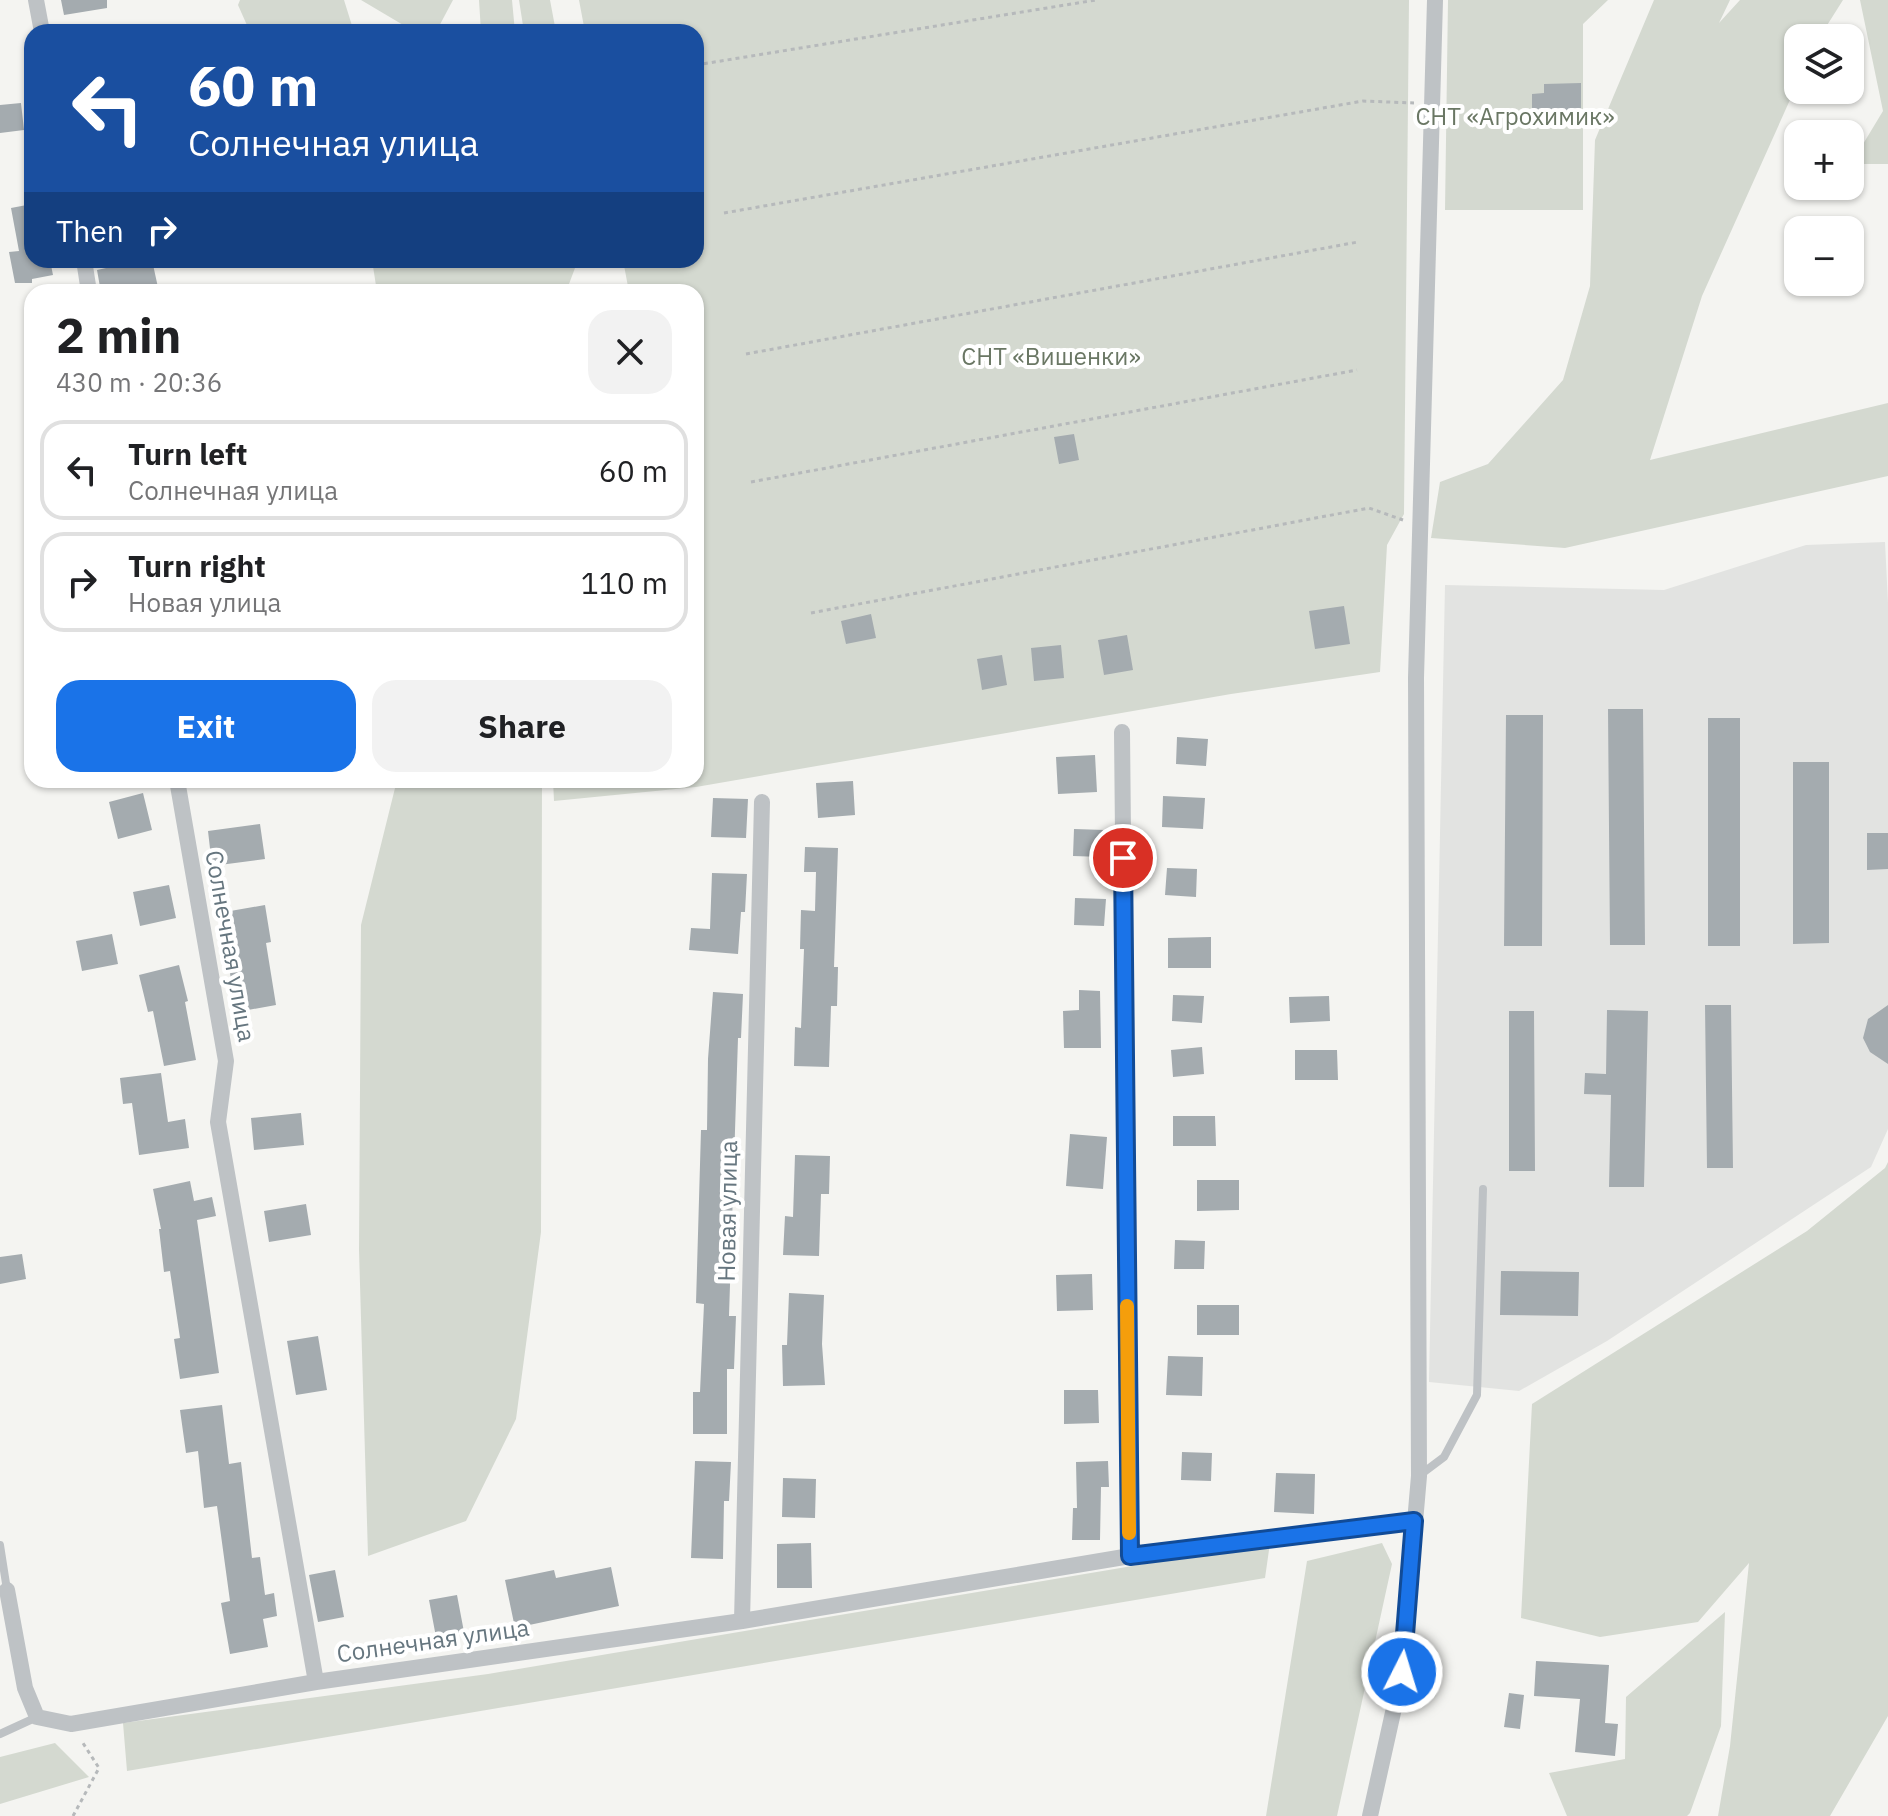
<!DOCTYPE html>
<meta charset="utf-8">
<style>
body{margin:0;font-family:"IBM Plex Sans",sans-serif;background:#f2f2f2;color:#202124;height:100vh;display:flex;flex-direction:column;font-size:30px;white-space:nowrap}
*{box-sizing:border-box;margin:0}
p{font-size:26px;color:#757577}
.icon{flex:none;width:44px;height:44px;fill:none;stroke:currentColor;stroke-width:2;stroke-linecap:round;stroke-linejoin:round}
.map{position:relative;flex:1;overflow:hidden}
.drawer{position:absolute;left:24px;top:284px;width:680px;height:504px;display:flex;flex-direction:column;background:#fff;border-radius:24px;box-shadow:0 2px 6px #0004}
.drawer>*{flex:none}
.hud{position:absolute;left:24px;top:24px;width:680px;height:244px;border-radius:24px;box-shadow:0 2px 6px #0004;background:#1a4fa0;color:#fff;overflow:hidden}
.controls{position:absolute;left:1784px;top:24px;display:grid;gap:16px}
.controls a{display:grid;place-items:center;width:80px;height:80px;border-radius:16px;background:#fff;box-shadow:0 2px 6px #0004;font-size:40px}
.pin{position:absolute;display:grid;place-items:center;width:68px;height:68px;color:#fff;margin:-34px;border:4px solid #fff;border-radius:50%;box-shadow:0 2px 8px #0007}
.me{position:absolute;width:88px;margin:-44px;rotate:5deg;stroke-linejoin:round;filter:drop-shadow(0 0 6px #0008)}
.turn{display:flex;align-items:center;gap:28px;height:168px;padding:0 32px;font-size:36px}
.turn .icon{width:104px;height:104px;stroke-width:2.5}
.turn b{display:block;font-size:56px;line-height:68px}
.then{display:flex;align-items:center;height:76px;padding:0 32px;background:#0003;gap:16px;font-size:30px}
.round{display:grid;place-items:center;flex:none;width:84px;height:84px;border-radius:24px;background:#f2f2f2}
.overview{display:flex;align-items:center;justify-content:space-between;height:136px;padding:0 32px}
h1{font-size:48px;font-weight:700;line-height:60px}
.button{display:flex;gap:16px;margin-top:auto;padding:16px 32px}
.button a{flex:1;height:92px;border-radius:24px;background:#1a73e8;color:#fff;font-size:32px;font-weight:700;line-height:92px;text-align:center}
.button a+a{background:#f2f2f2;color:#202124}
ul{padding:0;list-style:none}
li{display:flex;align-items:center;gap:24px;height:100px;margin:0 16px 12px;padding:0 16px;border:4px solid #e0e0e0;border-radius:24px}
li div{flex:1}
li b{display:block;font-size:30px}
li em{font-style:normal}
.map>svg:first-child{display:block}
</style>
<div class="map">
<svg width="1888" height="1816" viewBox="0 0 1888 1816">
<rect width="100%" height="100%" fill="#f4f4f1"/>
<path fill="#e2e3e1" d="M1885,542l3,61v526l-17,38 -264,174 -88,50 -90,-9 16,-797 219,5 142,-45z"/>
<path fill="#d4d9d0" d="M240,0h104l10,32h-104l-12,-27z
M361,0h92l-17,32h-21z
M479,0h33l3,32h-34z
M519,0h31l6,32h-32z
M579,0h830l-5,514 -17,31 -7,127 -149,22 -535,93 -142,14 -1,-21h143v-488h-67l-6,-32h73v-228h-111z
M1448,0h160l-25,24v186h-138z
M1654,0h76l-11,23 21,-23h103l-24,38h-21v44l-96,214 -52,164 238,-57v73l-323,72 -134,-10 9,-56 48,-18 75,-84 27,-94 5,-146z
M1860,0h28v164h-37l32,-53z
M372,260h201l2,8 -9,24h-189z
M397,780h145l-1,452 -25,187 -50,102 -98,35 -9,-306 2,-325z
M1888,1162v554l-58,100h-112l12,-70 19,-183 -51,59 -98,15 -79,-19 11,-214 275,-173 78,-63z
M1270,1543l-5,35 -1138,193 -4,-48 365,-49z
M1382,1543l10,21 -55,252h-71l41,-255z
M1725,1612l-4,114 -31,87 -3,3h-120l-18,-43 76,-14 1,-62z
M55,1743l34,34 -89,27v-47z"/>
<path fill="#a4abaf" d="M61,0h46v8l-43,7z
M1581,83v39h-35v-6h-14v-22l12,-1v-9z
M21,103l3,27 -24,3v-28z
M32,204v56h18l3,15 -21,4v4h-17l-6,-31 10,-1 -8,-43z
M142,260h10l7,32h-43l-2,-8 -14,3 -3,-17z
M1074,434l5,26 -20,4 -5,-27z
M1344,606l6,38 -35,5 -6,-38z
M871,614l5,24 -30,6 -5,-23z
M1127,635l6,35 -29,5 -6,-35z
M1061,645l3,33 -30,3 -3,-33z
M1002,655l5,30 -25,5 -5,-31z
M1608,709h35l2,236h-35z
M1506,715h37l-1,231h-38z
M1708,718h32v228h-32z
M1177,737l31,2 -2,27 -30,-2z
M1095,755l2,37 -39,2 -2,-37z
M1793,762h36v181l-36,1z
M853,781l2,34 -37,3 -2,-35z
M143,793l9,37 -34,9 -9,-37z
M1163,796l42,2 -2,31 -41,-2z
M713,798l35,1 -2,39 -35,-1z
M260,824l5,35 -53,7 -4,-35z
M1074,829l31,1 -2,27 -30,-1z
M1867,833h21v36l-21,1z
M805,847l33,1 -4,119h4l-1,39h-6l-2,61 -35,-1 1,-39 6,1 3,-79h-4l1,-39 14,1 1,-39h-12z
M1167,868l30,1 -1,28 -31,-2z
M712,873l35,1 -2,38h-4l-3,42 -49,-4 2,-22 19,1z
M169,885l7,33 -36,8 -7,-34z
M1075,898l31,1 -2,27 -30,-1z
M265,905l6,37 -5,1 10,62 -39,7 -18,-99z
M112,934l6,30 -36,7 -6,-30z
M1211,937v31h-43v-30z
M179,965l9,36 -3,1 11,58 -32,6 -11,-55 -5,1 -9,-37z
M1079,990l21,1 1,57h-37l-1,-37 16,-1z
M713,992l30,2 -2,44h-3l-9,278h7l-2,53h-7v65h-34v-42h7l4,-88 -8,-1 5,-173h6l1,-71z
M1173,995l31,1 -2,27 -30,-2z
M1329,996l1,25 -40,2 -1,-26z
M1705,1005h26l2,163h-26z
M1888,1005v59l-18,-12 -7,-14 5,-19z
M1607,1010l41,1 -4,176h-35l2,-92 -27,-1 1,-21 21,1z
M1509,1011h25l1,160h-26z
M1202,1047l2,27 -31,3 -2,-27z
M1295,1050h42l1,30h-43z
M161,1073l7,49 17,-3 4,29 -50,7 -7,-52 -9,1 -3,-26z
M301,1113l3,32 -50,5 -3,-32z
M1173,1116h42l1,30h-43z
M1070,1134l37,3 -4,52 -37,-3z
M795,1155l35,1 -1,38h-8l-2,62 -36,-1 2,-39 8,1z
M1197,1180h42v30l-42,1z
M190,1181l4,20 18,-4 4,19 -19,4 22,153 -39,6 -6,-40 6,-1 -10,-67 -6,1 -5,-43h2l-8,-40z
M306,1204l5,31 -42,7 -5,-31z
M1175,1240l30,1 -1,28h-30z
M22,1254l4,25 -26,5v-27z
M1501,1271l78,1 -1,44 -78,-1z
M1092,1274l1,36 -36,1 -1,-36z
M789,1293l35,2 -2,49 3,41 -42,1 -1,-41h5z
M1197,1305h42v30h-42z
M318,1336l9,54 -31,5 -9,-54z
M1168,1356l35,1 -1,39 -36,-1z
M1064,1390h34l1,33 -35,1z
M222,1405l7,59 12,-2 11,96 8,-1 5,38 9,-2 3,23 -14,3 5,28 -38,7 -9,-51 9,-2 -13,-95 -13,2 -6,-57 -12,2 -6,-43z
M1182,1452l30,1 -1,28 -30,-1z
M695,1461l36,1 -2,39h-5l-1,58 -32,-1z
M1108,1461l1,26h-8l-1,53h-28l1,-32h4l-1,-46z
M1276,1473l39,1 -1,40 -40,-2z
M783,1478l33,1 -1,39 -33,-1z
M811,1543l1,45h-35v-44z
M611,1567l8,39 -104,22 -10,-48 49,-10 2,8z
M335,1570l9,47 -26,5 -9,-47z
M457,1595l7,37 -28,5 -7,-37z
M1536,1661l73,4 -4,58 13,1 -3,32 -40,-4 5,-53 -46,-3z
M1509,1693l15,2 -4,34 -16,-2z"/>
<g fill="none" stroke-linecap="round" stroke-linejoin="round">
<path stroke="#b6b9bb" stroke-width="3" stroke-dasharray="4 4" stroke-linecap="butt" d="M696,65l400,-65
M724,213l639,-112 51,2
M746,354l612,-112
M751,482l606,-112
M811,613l558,-105 34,12
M73,1816l26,-48 -18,-28"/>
<path stroke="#bec2c5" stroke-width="8" d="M1420,1475l24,-18 33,-62 6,-206
M0,1545l7,45 -2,-1
M0,1734l37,-17"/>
<path stroke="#bec2c5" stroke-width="16" d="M36,0l6,32
M84,260l5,32
M1122,732l8,824
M177,780l49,281 -8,61 98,560 426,-61 388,-65 284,-35
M7,1590l18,98 12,29 34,7 245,-42
M742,1621l20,-819
M1370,1816l32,-144 17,-196 -3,-798 19,-678"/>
</g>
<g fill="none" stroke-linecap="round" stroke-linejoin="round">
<g stroke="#114b97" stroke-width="20">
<path id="route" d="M1123,858l7,698 284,-35 -12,151"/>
</g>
<use href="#route" stroke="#1a73e8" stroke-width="14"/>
<path stroke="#f59e0b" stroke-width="14" d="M1127,1306l2,227"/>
</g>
<g text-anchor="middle" stroke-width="8" stroke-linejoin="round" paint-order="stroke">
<g font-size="24" fill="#6a7764" stroke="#fff">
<text x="1515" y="125">СНТ «Агрохимик»</text>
<text x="1051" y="365">СНТ «Вишенки»</text>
</g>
<g font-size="24" fill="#66767f" stroke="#fff">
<text transform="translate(230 946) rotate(80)" y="8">Солнечная улица</text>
<text transform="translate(728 1211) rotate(-89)" y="8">Новая улица</text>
<text transform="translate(433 1641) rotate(-8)" y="8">Солнечная улица</text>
</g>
</g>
</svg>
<div class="controls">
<a><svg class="icon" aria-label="layers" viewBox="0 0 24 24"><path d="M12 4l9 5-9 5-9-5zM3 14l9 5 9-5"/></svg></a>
<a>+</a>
<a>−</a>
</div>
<div class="pin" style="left:1123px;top:858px;background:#d93025"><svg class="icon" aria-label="arrive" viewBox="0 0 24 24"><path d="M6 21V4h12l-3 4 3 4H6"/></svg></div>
<svg class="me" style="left:1402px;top:1672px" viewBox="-20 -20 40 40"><circle r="17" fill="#1a73e8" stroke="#fff" stroke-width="3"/><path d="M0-11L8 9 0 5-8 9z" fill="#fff"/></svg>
<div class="hud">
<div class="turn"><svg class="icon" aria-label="left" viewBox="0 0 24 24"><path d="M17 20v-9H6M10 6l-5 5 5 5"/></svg><div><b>60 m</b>Солнечная улица</div></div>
<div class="then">Then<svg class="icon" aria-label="right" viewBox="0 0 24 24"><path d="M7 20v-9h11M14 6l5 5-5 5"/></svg></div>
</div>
<section class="drawer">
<div class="overview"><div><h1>2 min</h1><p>430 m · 20:36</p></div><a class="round"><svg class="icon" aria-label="close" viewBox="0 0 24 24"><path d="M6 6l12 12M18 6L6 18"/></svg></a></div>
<ul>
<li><svg class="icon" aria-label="left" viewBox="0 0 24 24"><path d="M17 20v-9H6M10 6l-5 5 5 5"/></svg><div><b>Turn left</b><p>Солнечная улица</p></div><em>60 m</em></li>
<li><svg class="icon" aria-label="right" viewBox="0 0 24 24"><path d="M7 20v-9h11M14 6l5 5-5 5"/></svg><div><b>Turn right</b><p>Новая улица</p></div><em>110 m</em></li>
</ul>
<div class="button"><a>Exit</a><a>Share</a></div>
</section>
</div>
